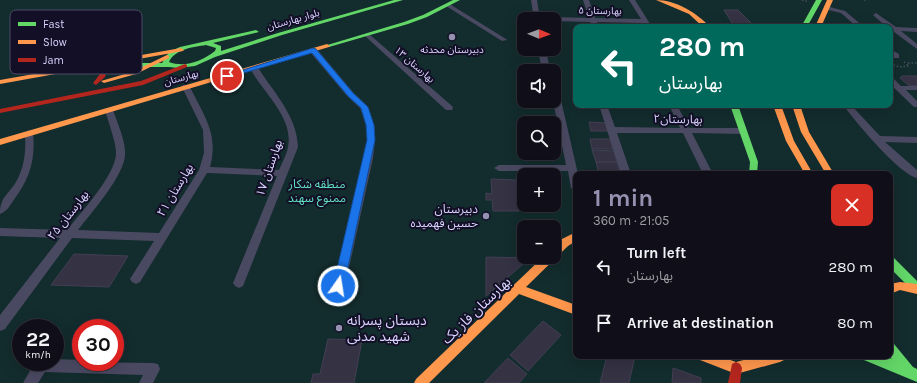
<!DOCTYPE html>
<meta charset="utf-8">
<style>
body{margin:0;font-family:Karla,"Noto Sans Arabic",sans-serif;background:#191822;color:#f1f3f6;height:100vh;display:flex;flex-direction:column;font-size:15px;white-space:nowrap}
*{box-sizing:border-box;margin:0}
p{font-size:13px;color:#9c9ca2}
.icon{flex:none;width:22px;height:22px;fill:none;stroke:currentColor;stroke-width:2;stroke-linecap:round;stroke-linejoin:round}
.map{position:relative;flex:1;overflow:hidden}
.panel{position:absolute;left:573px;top:171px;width:320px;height:188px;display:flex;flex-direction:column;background:#100f19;border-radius:8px;box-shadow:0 4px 16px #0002,0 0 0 1px #302f38}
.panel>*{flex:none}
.hud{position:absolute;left:573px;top:24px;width:320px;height:84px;border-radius:8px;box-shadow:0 4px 16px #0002,0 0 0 1px #302f38;background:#00695c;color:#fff;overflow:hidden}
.needle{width:26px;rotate:91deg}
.buttons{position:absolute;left:517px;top:12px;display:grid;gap:8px}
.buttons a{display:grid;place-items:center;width:44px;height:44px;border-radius:8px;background:#100f19;box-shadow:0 4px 16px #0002,0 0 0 1px #302f38;font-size:20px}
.speed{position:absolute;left:12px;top:319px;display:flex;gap:8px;font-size:20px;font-weight:700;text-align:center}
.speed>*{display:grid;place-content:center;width:52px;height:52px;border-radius:50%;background:#100f19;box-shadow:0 4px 16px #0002,0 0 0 1px #302f38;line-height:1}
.speed small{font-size:10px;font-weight:400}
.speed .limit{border:6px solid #d22;background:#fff;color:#111}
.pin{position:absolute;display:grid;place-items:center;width:34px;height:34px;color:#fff;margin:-17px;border:2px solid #fff;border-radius:50%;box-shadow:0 1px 4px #0007}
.me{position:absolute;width:44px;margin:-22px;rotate:13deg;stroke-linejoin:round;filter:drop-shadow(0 0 3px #0008)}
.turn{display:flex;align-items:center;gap:14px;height:84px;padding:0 20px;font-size:18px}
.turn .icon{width:52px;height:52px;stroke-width:2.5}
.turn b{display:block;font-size:28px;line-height:34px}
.round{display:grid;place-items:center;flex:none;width:42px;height:42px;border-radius:8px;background:#191822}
.head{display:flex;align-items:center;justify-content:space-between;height:68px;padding:0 20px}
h1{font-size:24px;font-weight:700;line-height:30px;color:#9591b1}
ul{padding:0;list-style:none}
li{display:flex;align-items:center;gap:12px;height:56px;padding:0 20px}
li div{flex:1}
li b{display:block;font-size:15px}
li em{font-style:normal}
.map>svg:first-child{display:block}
</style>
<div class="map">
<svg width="917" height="383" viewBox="0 0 917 383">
<rect width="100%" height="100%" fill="#161421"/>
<path fill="#132c2d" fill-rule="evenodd" d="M0,0h917v383h-917zM524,19h30v30h-30zM576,27h314v78h-314zM524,71h30v30h-30zM524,123h30v30h-30zM576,174h314v182h-314zM524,175h30v30h-30zM524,227h30v30h-30zM21,328h34v34h-34zM81,328h34v34h-34z"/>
<path fill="#343243" stroke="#433f54" d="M724,10h14l16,16h-20z
M902,76h15v10l-9,-1 -8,-7z
M589,122l19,1 2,8h-19z
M590,139h20l3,10h-21z
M592,150l22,1 3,11h-21z
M525,153h26l-2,5z
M596,162h21l4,12h-22z
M491,179l25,1 3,31h-26l-1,-11h-6v-7l6,1z
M74,254l54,2 -19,31 -58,-2z
M486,257l44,1 -44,38z
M543,321l18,14 -33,36 -18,-16z
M328,339l34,1 -8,43h-43l2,-9h7z
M607,356h28l-6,27h-29z
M508,358l19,16 -8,9h-35z
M673,368l28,10v5h-29z"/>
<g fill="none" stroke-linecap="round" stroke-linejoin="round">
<path stroke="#44505f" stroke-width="1.5" stroke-dasharray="1.5 2" stroke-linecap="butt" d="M802,0l7,2
M864,0h2
M842,27h6
M908,63h9
M890,64l10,3 9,-1 -6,-5"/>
<path fill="#4a4962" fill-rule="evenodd" d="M531,0h6l3,19h-6z
M583,0h6l6,18 46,1 -12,-19h6l17,27h-6l-3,-4 -46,-1 1,5h-6l-2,-5 -36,-1v-2h-3l3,-2 35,1z
M448,3l58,36 1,1 -5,1 -56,-35 -1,-1z
M826,6l19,5 19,16h-7l-16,-14 -17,-4v-2z
M876,13l20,14 21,1v4l-16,-1 16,13v5l-27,-20v-2h-3l-13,-11 -1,-1z
M365,34h4l83,72 1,2 -1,2h-6l-81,-74z
M310,48h6l37,44 15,15 6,18 1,15 -2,18 -28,128 -2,4 -4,1 -4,-1 -2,-4 30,-128 4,-18 -1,-15 -6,-17 -13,-12 -37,-44z
M538,49h8l4,22h-8z
M890,49l9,5v4h-6l-3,-3z
M251,66h6c16,26 40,49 41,81l-55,139 -4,2 -4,-2 -2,-3 44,-107 -70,-3 -67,109 -4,2 -4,-2 -2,-3 24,-38 -82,-3 -67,91 -5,2v-16l60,-77 -60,-2v-8l67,2c13,-17 50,-56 49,-78 0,-10 -8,-31 -11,-42l1,-2h3l4,2c4,12 12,29 12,42 2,21 -34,61 -47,78l81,3 40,-63 5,-17 -1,-23 -21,-43 1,-2h3l4,2c14,29 29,47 20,80l69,3c3,-7 8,-16 9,-23 6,-30 -26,-55 -38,-79z
M890,79h4l7,7h16v4h-11l11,11v6h-3l-24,-23z
M554,98h6l1,2 17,74h-2v17l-5,-3 -3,-17h-69l-5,-3 5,-3h67l-13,-64z
M599,105h8l8,22 65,1 -11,-23h8l12,23h54l4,3 -4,3 -51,-1 21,41h-10l-20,-41h-66l14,41h-10z
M843,105h8l29,31 37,1v6l-32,-1 32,28v8c-19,-5 -61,-56 -74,-73z
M29,130l4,3c3,27 -4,47 -20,68 -3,5 -7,11 -13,13 0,-17 8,-19 16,-32 9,-16 10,-32 9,-49z
M55,359l26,1v2l72,1 5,1 2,5 -7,14h-14l4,-8 -98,-3 -7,11h-15l12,-21h20z"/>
<path fill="#63d668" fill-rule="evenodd" d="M394,0h9l-121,35 -67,22 -20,9 -17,2 -9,-1h-31l-3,-2 3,-2h24l7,-11 11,-5 76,-17 3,2 -46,11 8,3v5l57,-18zM206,45l10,3 -1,3c-13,10 -30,17 -46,11 6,-13 24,-15 37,-17z
M453,0h7l-33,17 -19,7 -79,23 -5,-1 80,-24 19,-7z
M816,0h6l-15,27h-6z
M730,105h8l20,57 -1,12h-8l1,-12z
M890,257l4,1 23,23v11l-4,-1 -23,-23z
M890,343l4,1 19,23 4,2v13l-53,-22 -2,-4h21l9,3 -3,-3z"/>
<path fill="#ff974d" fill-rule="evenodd" d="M656,0c20,0 41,13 54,27h-7l-14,-13z
M827,0h6l-12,27h-6z
M327,44l3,2 -1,1 -329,98v-6z
M181,48l3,2 -1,1 -183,33v-4z
M167,55l2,1v2l-33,16 -32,9 -3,-2 31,-9z
M773,105h8l13,36 19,33h-8l-19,-33z
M792,105h8l9,27 25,42h-8l-25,-42z
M576,232v9l-8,5 -42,41 50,18v10l-57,-21 -90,89h-15l2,-4 127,-122h11v-10l6,-7z
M900,282l17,2v10l-17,-4 -10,4v-10z
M698,356h21l17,6 23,-6h27l-2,4 -4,2 -44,12 -36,-14z"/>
<path fill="#b3261e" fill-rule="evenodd" d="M185,64l2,1v2l-44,18 -143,28v-4l141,-28z
M94,68l12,5 -1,4 -9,8 -3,-2 7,-9 -9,-4z
M736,362l4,2 2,4 -2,15h-12l4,-19z"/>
</g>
<path fill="#1a73e8" stroke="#114b97" d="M313,48l3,1 37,44 15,14 6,18 1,15 -31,146 -2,3 -4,1 -3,-1 -2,-3 34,-146 -1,-15 -5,-17 -13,-12 -36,-43 -82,24 -6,-1z"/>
<g fill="#9591b1" stroke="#130f26" stroke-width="1.5">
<circle cx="452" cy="37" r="4"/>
<circle cx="486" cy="216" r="4"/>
<circle cx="339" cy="328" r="4"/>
</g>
<g text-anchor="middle" stroke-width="4" stroke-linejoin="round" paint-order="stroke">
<g font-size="10" fill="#d9d4ff" stroke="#130f26">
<text transform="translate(600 10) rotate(1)" y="4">بهارستان ۵</text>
<text transform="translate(293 19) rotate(-16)" y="4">بلوار بهارستان</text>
<text transform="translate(415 64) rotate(41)" y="4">بهارستان ۱۳</text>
<text transform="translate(181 77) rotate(-16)" y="4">بهارستان</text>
</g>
<g font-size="10" fill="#d9d4ff" stroke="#130f26">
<text x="452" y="53">دبیرستان محدثه</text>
</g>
<g font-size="12" fill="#d9d4ff" stroke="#130f26">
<text transform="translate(678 119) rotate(1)" y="4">بهارستان۲</text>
<text transform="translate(269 168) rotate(-71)" y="4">بهارستان ۱۷</text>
<text transform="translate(175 190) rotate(-59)" y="4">بهارستان ۲۱</text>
<text transform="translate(68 215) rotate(-52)" y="4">بهارستان ۲۵</text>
</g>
<g font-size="12" fill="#5fe0c0" stroke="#130f26">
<text x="317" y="188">منطقه شکار<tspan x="317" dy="14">ممنوع سهند</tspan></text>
</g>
<g font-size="12" fill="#d9d4ff" stroke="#130f26" text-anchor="end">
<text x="478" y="213">دبیرستان<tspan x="478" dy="14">حسین فهمیده</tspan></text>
</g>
<g font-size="14" fill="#d9d4ff" stroke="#130f26">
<text transform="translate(476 310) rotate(-44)" y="5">بهارستان فاز یک</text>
</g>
<g font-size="14" fill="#d9d4ff" stroke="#130f26" text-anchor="start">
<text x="347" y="325">دبستان پسرانه<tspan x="347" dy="16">شهید مدنی</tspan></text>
</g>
</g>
<rect x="10" y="10" width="132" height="64" rx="6" fill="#130f26" stroke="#4e4a67" stroke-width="1"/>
<rect x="18" y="22" width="18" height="4" fill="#63d668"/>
<rect x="18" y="40" width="18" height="4" fill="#ff974d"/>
<rect x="18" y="58" width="18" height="4" fill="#b3261e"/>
<g font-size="11" fill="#d9d4ff">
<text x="43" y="28">Fast</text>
<text x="43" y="46">Slow</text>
<text x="43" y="64">Jam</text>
</g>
</svg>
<div class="buttons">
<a><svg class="needle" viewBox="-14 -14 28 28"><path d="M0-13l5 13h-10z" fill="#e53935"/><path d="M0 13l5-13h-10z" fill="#9c9ca2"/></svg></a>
<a><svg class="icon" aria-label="sound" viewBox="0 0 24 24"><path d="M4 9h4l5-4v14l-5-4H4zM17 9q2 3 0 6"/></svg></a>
<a><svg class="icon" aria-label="search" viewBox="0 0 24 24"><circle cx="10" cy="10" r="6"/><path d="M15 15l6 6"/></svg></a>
<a>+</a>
<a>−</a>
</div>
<div class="speed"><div>22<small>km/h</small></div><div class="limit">30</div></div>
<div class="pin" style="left:227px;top:76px;background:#d93025"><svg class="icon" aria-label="arrive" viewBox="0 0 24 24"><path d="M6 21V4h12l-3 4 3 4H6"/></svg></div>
<svg class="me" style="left:338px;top:286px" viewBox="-20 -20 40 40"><circle r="17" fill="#1a73e8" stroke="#fff" stroke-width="3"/><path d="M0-11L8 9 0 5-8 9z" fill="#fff"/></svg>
<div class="hud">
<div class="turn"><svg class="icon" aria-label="left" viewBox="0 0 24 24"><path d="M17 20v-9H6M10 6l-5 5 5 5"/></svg><div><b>280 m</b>بهارستان</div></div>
</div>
<section class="panel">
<div class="head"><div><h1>1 min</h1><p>360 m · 21:05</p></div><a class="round" style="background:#d93025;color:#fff"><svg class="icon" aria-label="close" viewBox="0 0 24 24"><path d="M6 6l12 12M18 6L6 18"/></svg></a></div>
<ul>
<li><svg class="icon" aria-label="left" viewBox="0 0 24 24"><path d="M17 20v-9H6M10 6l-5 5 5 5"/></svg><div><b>Turn left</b><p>بهارستان</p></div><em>280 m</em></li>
<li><svg class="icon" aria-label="arrive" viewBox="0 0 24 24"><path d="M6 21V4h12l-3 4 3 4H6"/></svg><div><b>Arrive at destination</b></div><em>80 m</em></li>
</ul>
</section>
</div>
